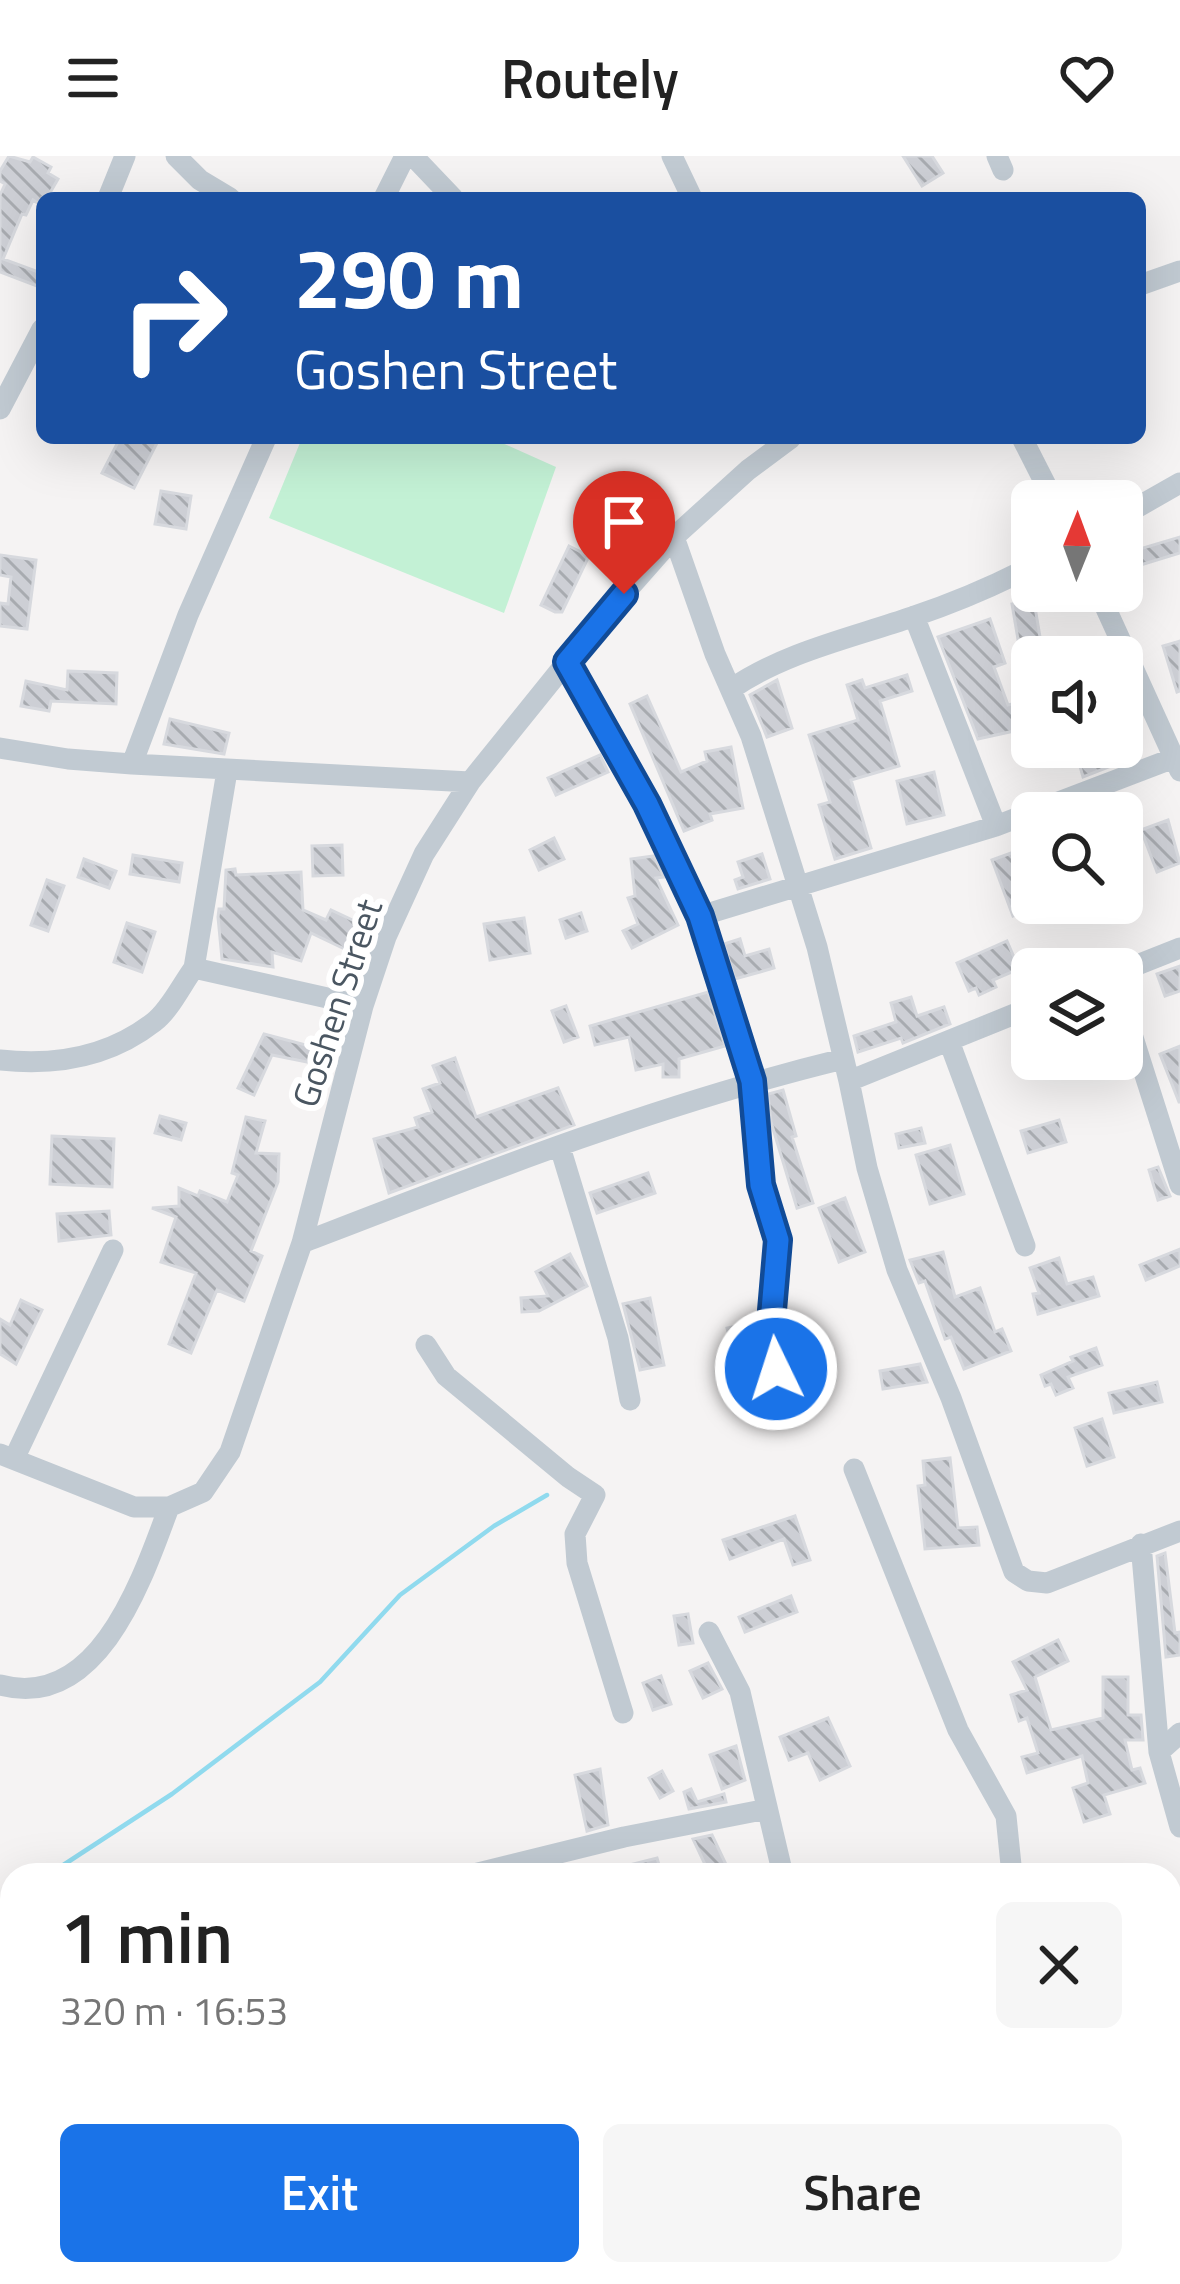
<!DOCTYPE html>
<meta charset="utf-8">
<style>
body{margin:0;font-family:"Titillium Web",sans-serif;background:#f6f6f6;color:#222;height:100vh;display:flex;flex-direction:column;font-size:45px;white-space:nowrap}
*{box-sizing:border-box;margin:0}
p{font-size:39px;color:#767676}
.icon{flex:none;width:66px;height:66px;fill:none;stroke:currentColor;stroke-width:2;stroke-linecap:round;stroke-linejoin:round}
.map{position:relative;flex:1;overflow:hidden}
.sheet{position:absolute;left:0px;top:1707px;width:1182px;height:423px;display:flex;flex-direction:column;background:#fff;border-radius:36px 36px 0 0;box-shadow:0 12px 48px #0002}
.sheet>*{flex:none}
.hud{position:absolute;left:36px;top:36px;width:1110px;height:252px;border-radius:18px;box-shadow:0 12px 48px #0002;background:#1a4fa0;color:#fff;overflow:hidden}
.needle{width:78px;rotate:1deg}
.controls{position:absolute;left:1011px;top:324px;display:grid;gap:24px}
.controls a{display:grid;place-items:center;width:132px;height:132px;border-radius:18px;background:#fff;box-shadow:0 12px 48px #0002;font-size:60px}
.pin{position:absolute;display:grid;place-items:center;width:102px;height:102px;color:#fff;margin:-123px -51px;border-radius:50% 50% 50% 0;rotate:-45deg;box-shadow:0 0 12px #0007}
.pin .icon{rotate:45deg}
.me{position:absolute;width:132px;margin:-66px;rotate:356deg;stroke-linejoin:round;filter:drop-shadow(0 0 9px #0008)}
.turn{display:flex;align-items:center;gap:42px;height:252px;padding:0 60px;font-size:54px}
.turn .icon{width:156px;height:156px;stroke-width:2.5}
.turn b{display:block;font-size:84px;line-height:102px}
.round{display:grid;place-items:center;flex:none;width:126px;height:126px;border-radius:18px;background:#f6f6f6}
.summary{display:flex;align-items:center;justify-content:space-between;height:204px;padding:0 60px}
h1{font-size:72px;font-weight:600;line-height:90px}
.button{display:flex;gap:24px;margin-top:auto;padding:24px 60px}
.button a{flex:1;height:138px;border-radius:18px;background:#1a73e8;color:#fff;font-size:48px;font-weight:600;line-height:138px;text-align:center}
.button a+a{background:#f6f6f6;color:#222}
header{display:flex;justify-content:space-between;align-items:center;height:156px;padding:0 60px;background:#fff;font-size:54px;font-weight:600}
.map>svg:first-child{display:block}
</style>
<header><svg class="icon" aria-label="menu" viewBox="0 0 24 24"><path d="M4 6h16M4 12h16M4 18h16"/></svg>Routely<svg class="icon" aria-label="heart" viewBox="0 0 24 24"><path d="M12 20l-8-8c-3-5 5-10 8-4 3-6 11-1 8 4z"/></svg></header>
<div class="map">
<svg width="1180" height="2128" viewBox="0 0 1180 2128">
<defs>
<pattern id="building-back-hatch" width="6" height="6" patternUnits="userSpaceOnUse" patternTransform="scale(3)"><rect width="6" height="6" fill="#cdcfd5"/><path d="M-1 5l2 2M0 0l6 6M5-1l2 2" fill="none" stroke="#a8abb0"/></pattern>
</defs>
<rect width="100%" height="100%" fill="#f5f3f3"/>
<path fill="#c3f1d5" d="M302,282h189l65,29 -52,146 -235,-95z"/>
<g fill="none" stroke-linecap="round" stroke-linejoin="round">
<path stroke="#90daee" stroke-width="4.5" d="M48,1719l124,-81 148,-112 80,-87 94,-69 53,-31
M0,1769l12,-14"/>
</g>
<path fill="url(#building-back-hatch)" stroke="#d7d9de" stroke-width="3" d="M9,0l21,6 3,-5 18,10 -3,6 10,6 -11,19h-5v8l-9,-6 -7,15 -4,-1 -19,45 38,14 -4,13 -37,-14v-77l5,-11 -5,-3v-10z
M903,0h29l11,17 -21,13z
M120,282h27l10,5 -23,45 -32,-15z
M161,335l30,5 -5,33 -31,-5z
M1180,381v16l-43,13 -4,-15z
M569,390l20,10 -27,56h-7l-14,-7z
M0,399l36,5 -9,69 -27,-3v-23l8,1 3,-27 -11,-2z
M1034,445l7,42 -9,1v31h-8l-12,-71z
M990,463l15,44 -11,4 14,38 24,-6v28l-54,12 -40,-102z
M1180,485v50l-3,1 -14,-46z
M68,515l49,2 -1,31 -65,-3 -2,10 -28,-5 5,-25 41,9z
M907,519l5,16 -32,10 19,65 -48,14 20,68 -36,11 -16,-54 11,-3 -21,-67 49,-15 -11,-35 15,-5 3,8z
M777,524l15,48 -25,9 -17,-42z
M647,540l34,76 26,-11 -2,-9 26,-5 12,61 -33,6 2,6 -28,11 -54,-127z
M170,563l59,14 -5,21 -60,-10z
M1093,591h24l4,15 -38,15 -4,-14 17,-4z
M600,599l8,17 -52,23 -8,-17z
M934,616l10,43 -37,9 -10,-43z
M1168,664l12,43 -23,9 -16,-42z
M554,682l10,21 -25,11 -9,-20z
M342,689l1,30 -30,1 -1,-30z
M1014,696l13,35 5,-1v23l-19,7 -21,-56z
M762,698l8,25 -32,10 -3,-9 8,-3 -5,-15z
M133,699l49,8 -3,19 -49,-8z
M654,700l10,21 -8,1 22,47 -46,23 -9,-17 15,-7 -10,-26 7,-2 -4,-37z
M84,703l32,12 -7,17 -31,-11z
M235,713l1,6 65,-3 2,38 23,10 5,-10 32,15 -12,27 -40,-19 -10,28 -29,-9 1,15 -51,-8 -4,-42 1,-8h5l2,-39z
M47,724l17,6 -16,45 -17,-6z
M581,757l6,18 -21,7 -6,-18z
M524,762l6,35 -40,7 -6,-36z
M127,767l28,9 -13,40 -28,-10z
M740,783l5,17 24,-7 5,19 -39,11 -11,-35z
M1007,785l12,28 -26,11 3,7 -17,8 -3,-7 -7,3 -12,-28z
M1180,810v25l-15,5 -8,-22z
M708,836l17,54 -46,13v18h-16v-13l-27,6 -7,-33 -34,8 -5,-19z
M911,841l6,19 27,-9 6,17 -47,19 -2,-5 -43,14 -4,-16 42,-14 -5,-19z
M566,850l12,31 -14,5 -12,-31z
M264,878l57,15 -4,15 -45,-9 -18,40 -16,-7z
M1180,890v56h-1l-19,-48z
M455,902l21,59 82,-29 16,37 -185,68 -15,-54 44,-12 -3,-9 17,-6 -9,-23 17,-6 -7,-17z
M1074,903h36l2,12 -34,7z
M783,934l13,46 -4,1 21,66 -16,5 -26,-86 -3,-28z
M160,960l26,7 -5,17 -26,-7z
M246,961l19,4 -9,32 23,1 -1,28 -27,69 11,5 -18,45 -27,-11 -26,63 -22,-9 27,-71 -35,-11 15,-45 -24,-9 27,-2v-18l19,8 2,-5 27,11 11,-27 -6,-2z
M1059,964l7,22 -38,11 -7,-22z
M921,972l4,15 -26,5 -3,-14z
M52,980l62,3 -2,48 -62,-3z
M950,989l14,49 -34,10 -14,-49z
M1158,1011l12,29 -12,4 -9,-30z
M648,1017l7,20 -58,20 -7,-20z
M845,1042l20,54 -26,10 -20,-54z
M109,1055l2,24 -52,6 -2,-27z
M1180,1093v17l-34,14 -6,-15z
M943,1096l12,45 25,-9 15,44 7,-3 9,22 -47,18 -13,-32 -6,2 -20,-58 -6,2 -9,-23z
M570,1098l17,32 -48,25 -17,1 -1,-14 27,-2 -12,-24z
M1059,1102l8,26 26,-7 6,19 -61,18 -5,-20 6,-1 -9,-25z
M650,1142l14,67 -24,5 -17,-66z
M21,1144l21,10 -26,54 -16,-10v-35l10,6z
M753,1166l4,26 -8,2 15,56 -27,8 -14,-50 12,-3 -8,-33z
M1096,1192l6,17 -34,12 5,11 -17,7 -5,-11 -6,2 -4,-11 32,-14 -2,-4z
M920,1208l7,18 -44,7 -3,-18z
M1157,1226l5,20 -48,11 -5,-20z
M1102,1263l12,38 -27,9 -12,-38z
M950,1302l8,70 19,-1 2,18 -54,4 -7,-63 7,-1 -2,-24z
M795,1360l15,44 -17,5 -9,-26 -54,20 -7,-19z
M1165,1397l10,80 5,-1v23l-14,2 -9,-101z
M791,1440l6,16 -52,20 -6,-15z
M688,1458l5,29 -14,2 -5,-29z
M1058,1484l10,21 -33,16 16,53 52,-12v-41h25v38h13l2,25h-18l7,30 8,-2 5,15 -41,12 6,19 -26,8 -11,-34 15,-5 -6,-27 -55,17 -5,-16 16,-4 -11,-35 -8,3 -8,-26 16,-5 -14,-28z
M708,1507l14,26 -19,9 -13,-27z
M661,1520l10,28 -18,6 -10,-27z
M828,1562l22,48 -30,14 -12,-27 -19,7 -9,-23z
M736,1590l9,34 -23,9 -12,-34z
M600,1613l8,56 -21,6 -12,-56z
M662,1615l11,20 -13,7 -11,-20z
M691,1633l6,13 27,-8 2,8 -37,7 -5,-17z
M712,1679l19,40h-21l-17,-36z
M657,1702l5,17h-52l-1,-5z"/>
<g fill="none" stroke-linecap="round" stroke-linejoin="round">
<path stroke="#c1cad2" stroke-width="21" d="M176,0l24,24 30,18
M413,0l40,42
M672,0l20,42
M997,0l6,14
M108,42l17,-42
M384,42l21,-42
M1140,129l40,-14
M0,253l42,-80
M1022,282l32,63
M1122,360l58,-33
M674,381l41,117 36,82 66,211 32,134 183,-74
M1098,435l82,180
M914,460l82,210
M567,505l64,112 69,143 52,165 9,104 17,55 -8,94 13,71
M731,533c54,-37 120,-51 181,-72 41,-14 82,-31 120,-51
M0,592l68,11 64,5 56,-149 78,-177
M132,608l338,18
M227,615l-33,197 169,38
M700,760l296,-90 178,-68
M1122,815l58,-23
M1122,847l58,182
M949,885l76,205
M0,904c55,6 108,-2 154,-38 16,-12 28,-38 40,-54
M849,925l18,87 30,102 54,128 63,174 14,9 19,2 133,-52
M560,991l58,191 12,62
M302,1087c178,-69 356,-139 541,-184
M426,1189l20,31 122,101 27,18 -20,39 2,29 46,150
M0,1298l134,53h35l34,-15 27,-40 72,-209 61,-237 23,-69 38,-83 46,-72 129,-160 75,-85 74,-67 43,-32
M14,1303l99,-209
M854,1313l104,261 48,86 6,59
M1141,1388l18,208
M709,1476l31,60 43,183
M0,1529c99,27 143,-108 169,-178
M1180,1577l-21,19 21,75
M470,1719l154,-38 143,-28
M1170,1772l10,-2
M1170,2100l10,-3
M0,2114l12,-2
M119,2118h75
M211,2118l13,10
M812,2118l1,10
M1006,2118l3,10
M452,2128l2,-10
M1082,2128l32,-10"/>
</g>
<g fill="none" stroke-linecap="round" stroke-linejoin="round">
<g stroke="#114b97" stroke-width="30">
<path id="route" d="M624,438l-57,68 80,142 53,112 52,165 9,104 17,55 -8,94 6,35"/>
</g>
<use href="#route" stroke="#1a73e8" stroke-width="21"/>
</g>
<g text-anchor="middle" stroke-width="12" stroke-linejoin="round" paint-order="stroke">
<g font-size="36" fill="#4a5661" stroke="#fff">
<text transform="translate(337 847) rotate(-72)" y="13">Goshen Street</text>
</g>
</g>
</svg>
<div class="controls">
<a><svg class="needle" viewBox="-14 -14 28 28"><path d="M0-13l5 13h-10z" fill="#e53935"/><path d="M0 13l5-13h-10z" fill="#767676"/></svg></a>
<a><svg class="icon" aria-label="sound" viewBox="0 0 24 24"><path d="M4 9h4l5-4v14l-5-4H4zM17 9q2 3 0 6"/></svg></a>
<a><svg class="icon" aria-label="search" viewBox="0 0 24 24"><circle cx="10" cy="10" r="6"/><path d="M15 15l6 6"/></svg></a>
<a><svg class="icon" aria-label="layers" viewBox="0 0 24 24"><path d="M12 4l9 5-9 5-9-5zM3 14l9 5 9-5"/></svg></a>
</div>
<div class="pin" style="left:624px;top:438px;background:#d93025"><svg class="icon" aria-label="arrive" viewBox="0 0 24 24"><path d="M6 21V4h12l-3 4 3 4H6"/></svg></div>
<svg class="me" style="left:776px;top:1213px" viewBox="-20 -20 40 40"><circle r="17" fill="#1a73e8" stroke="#fff" stroke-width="3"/><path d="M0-11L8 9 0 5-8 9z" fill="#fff"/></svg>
<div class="hud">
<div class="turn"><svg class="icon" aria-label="right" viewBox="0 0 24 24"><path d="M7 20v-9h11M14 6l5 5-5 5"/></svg><div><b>290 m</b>Goshen Street</div></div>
</div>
<section class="sheet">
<div class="summary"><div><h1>1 min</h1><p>320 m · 16:53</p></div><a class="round"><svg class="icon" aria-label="close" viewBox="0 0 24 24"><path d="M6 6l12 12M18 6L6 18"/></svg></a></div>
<div class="button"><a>Exit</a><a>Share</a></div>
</section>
</div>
